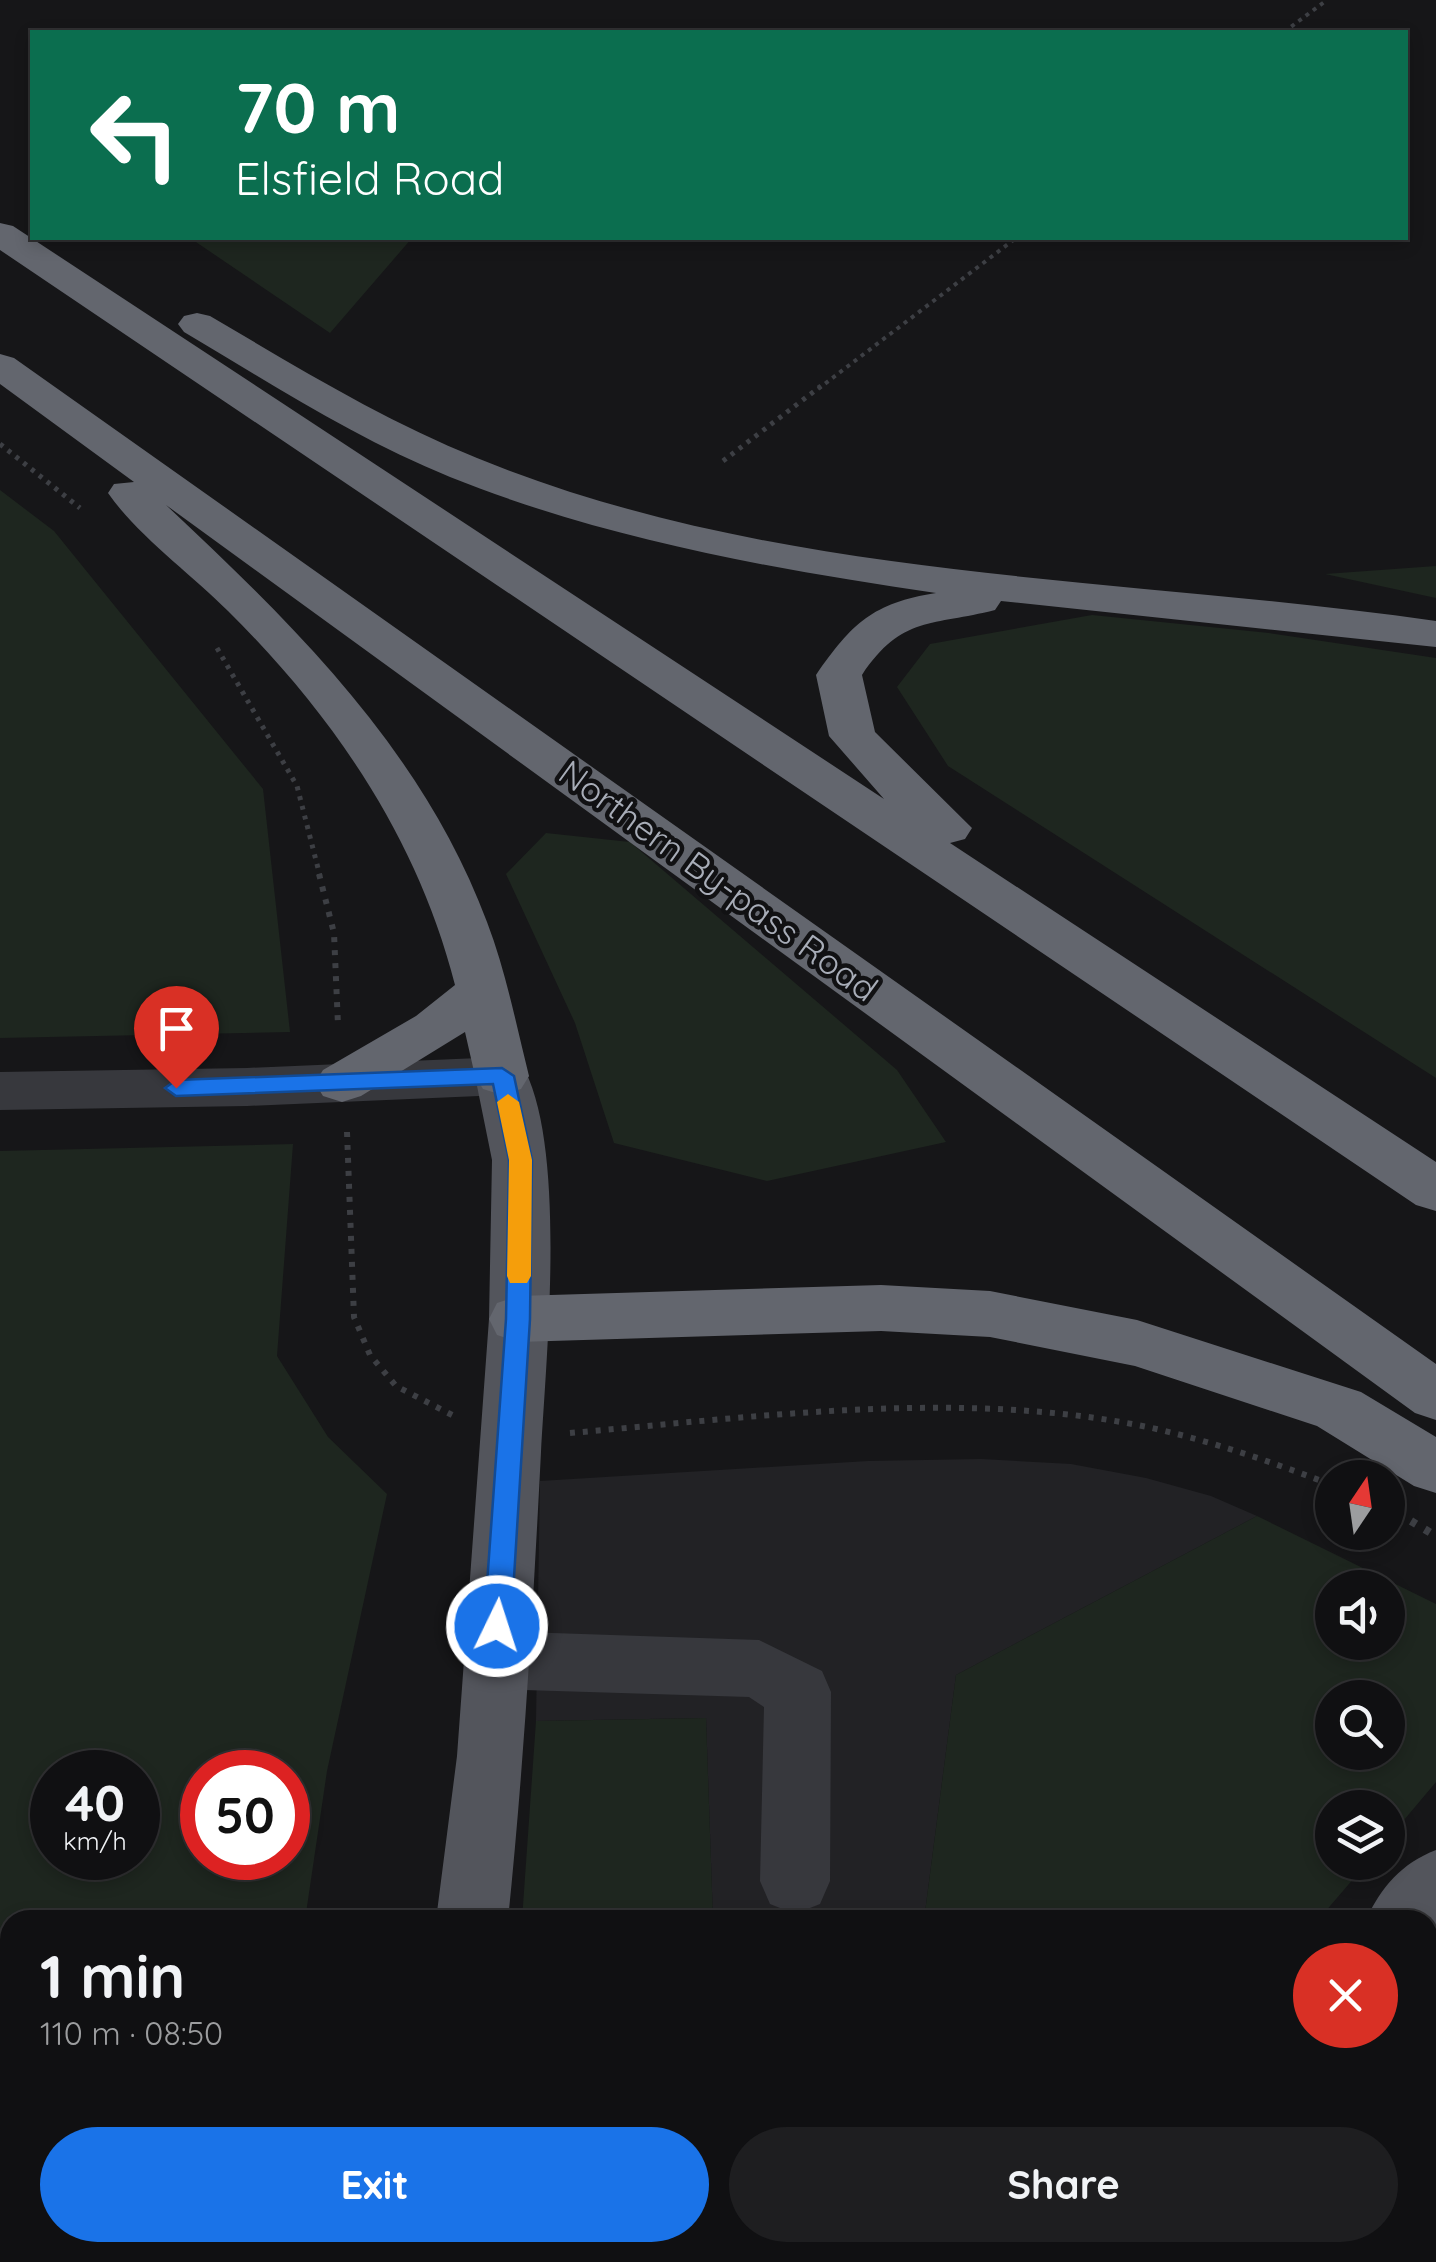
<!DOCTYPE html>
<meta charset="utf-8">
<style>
body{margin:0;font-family:Quicksand,sans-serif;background:#1e1e20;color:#f1f3f6;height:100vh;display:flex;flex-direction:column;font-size:38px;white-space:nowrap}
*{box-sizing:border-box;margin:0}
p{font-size:32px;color:#9c9d9f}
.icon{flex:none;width:55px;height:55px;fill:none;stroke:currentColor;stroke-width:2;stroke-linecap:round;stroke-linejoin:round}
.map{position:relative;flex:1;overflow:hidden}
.sheet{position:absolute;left:0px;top:1910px;width:1438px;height:352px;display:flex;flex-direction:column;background:#101012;border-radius:30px 30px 0 0;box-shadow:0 5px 15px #0003,0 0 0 2px #303032}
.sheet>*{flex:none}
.hud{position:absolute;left:30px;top:30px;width:1378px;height:210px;border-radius:0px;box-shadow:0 5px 15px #0003,0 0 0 2px #303032;background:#0b6e4f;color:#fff;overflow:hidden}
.needle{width:65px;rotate:13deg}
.fabs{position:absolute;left:1315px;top:1460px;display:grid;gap:20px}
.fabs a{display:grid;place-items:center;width:90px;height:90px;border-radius:50%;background:#101012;box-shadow:0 5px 15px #0003,0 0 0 2px #303032;font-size:50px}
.speed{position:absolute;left:30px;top:1750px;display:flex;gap:20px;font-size:50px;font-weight:700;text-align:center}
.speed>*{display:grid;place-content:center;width:130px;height:130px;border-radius:50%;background:#101012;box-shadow:0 5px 15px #0003,0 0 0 2px #303032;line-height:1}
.speed small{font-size:25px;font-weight:400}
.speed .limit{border:15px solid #d22;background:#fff;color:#111}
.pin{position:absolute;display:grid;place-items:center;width:85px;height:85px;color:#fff;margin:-102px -42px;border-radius:50% 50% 50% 0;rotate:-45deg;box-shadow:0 0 10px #0007}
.pin .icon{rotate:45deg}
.me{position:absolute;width:110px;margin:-55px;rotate:4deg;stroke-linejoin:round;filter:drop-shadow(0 0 8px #0008)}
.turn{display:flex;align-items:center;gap:35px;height:210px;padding:0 40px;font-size:45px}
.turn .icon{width:130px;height:130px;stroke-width:2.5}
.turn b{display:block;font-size:70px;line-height:85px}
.round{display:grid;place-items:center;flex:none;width:105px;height:105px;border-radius:52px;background:#1e1e20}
.headline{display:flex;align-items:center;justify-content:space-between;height:170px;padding:0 40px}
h1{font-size:60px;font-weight:700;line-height:75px}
.primary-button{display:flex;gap:20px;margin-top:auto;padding:20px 40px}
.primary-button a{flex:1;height:115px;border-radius:60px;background:#1a73e8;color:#fff;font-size:40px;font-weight:700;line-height:115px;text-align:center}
.primary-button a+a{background:#1e1e20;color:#f1f3f6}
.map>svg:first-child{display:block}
</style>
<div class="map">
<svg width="1436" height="2262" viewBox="0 0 1436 2262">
<rect width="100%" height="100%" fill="#161618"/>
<path fill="#222225" d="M981,1459l90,5 75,14 65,18 46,20 -301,159 -32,245h-211l-7,-202 -170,3 4,-240 328,-20z"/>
<path fill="#1e261f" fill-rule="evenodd" d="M190,238h222l-82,95z
M0,490l54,41 209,258 27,243 -290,6z
M1436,566v32l-111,-24z
M1092,615l177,18 167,25v420l-488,-312 -51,-79 33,-43z
M546,833l84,9 267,228 49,72 -179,39 -153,-38 -39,-120 -69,-149z
M293,1144l-16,212 51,81 59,57 -60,277 -22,149h-295v332l249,1 -1,9h-258v-1111zM52,1772h86v86h-86zM202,1772h86v86h-86z
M1257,1516l179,88v178l-48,57v-31h-56v54l35,1 -49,57h-394l32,-245zM1332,1588h56v54h-56zM1332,1698h56v54h-56z
M706,1718l7,202h-191l14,-199z
M1436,1995v267h-199l7,-9 184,-1v-247z
M500,2253v-1l549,1 -8,9h-540z"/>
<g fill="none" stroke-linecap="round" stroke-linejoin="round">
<path stroke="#3d3f44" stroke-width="4" stroke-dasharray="4 5" stroke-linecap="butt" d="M1284,32l43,-32
M818,389l198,-151"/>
<path stroke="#3d3f44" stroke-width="5" stroke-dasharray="4 6" stroke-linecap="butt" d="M0,444l80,64
M723,461l98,-75
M217,648l80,138 23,90"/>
<path stroke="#3d3f44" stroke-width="6" stroke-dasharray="5 8" stroke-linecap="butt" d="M319,874l15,59 4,92
M347,1132l7,185 16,38 26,31 58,30
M570,1433c187,-16 396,-45 582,-5 62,14 120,34 180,57"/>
<path stroke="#3d3f44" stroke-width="8" stroke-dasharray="6 10" stroke-linecap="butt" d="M1411,1521l25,15"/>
<path fill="#37383d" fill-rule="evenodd" d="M502,1057l19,6 8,13 -8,13 -19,6 -255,11 -247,4v-38l247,-4z
M495,1631l264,9 63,31 9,21 -1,189 -10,23 -25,10 -25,-10 -10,-23 4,-174 -15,-10 -254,-8 -23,-9 -10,-20 10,-20z"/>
<path fill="#53555c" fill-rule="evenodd" d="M502,1057l19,6c47,79 25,294 20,389 -8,156 -17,312 -33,468h-72l21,-164 32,-437 3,-159 -17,-84 8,-13z
M1436,1850v84l-8,9v-23h-62c15,-33 36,-57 70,-70z
M394,2252h78l-1,10h-78z
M1076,2252h81l-4,10h-81z"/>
<path fill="#63666e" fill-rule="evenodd" d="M0,223l13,3 871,573 -55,-63 -13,-61c36,-52 57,-72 120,-82 -164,-24 -332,-54 -486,-116 -94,-38 -180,-94 -266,-145l-6,-8 6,-8 13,-3 13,3c87,51 173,104 267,142 304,124 639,117 959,163v26l-435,-46 -6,9c-62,16 -93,5 -133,65l13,57 97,96 -7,11 -15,4 486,319v49l-20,-6 -1416,-955z
M0,354l14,4 1422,1006v56l-21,-7 -1249,-908c130,122 257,246 321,417 19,50 29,102 42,154l-8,13 -19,6 -19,-6 -8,-13 -10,-44 -104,64 -19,6 -19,-6 -8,-13 8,-13 93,-54 39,-31c-37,-146 -121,-269 -227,-374 -37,-37 -91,-76 -120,-118l6,-9 20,-2 -134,-98z
M881,1285l109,6 147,29 224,72 75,45v56l-22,-7 -97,-60 -182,-60 -145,-29 -109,-6 -363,11 -21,-7 -8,-16 8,-16 21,-7z"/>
</g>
<path fill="#1a73e8" stroke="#114b97" stroke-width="2.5" d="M502,1068l12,8 18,84 -2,159 -19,307 -4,8 -10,4 -9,-4 -4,-8 22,-307 3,-159 -16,-76 -317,12 -11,-8 11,-8z"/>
<path fill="#f59e0b" d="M508,1094l11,8 13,58 -1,116 -4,7h-17l-3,-7 2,-116 -12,-58z"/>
<g text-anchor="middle" stroke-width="9" stroke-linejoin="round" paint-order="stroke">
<g font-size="35" fill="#a8adb8" stroke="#111113">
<text transform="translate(718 881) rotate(36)" y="12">Northern By-pass Road</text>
</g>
</g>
</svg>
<div class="fabs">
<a><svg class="needle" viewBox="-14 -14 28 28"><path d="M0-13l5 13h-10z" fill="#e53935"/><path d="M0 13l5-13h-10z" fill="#9c9d9f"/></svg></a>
<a><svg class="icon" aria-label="sound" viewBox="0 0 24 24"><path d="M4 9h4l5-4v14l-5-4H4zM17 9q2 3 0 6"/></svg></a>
<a><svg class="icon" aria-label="search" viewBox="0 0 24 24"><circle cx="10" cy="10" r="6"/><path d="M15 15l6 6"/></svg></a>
<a><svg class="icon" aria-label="layers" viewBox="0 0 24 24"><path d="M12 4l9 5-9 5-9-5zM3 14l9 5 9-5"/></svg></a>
</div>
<div class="speed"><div>40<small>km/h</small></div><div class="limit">50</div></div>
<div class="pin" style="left:176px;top:1088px;background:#d93025"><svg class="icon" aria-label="arrive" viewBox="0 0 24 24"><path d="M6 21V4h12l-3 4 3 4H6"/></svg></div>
<svg class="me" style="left:497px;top:1626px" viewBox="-20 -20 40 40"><circle r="17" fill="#1a73e8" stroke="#fff" stroke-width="3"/><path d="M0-11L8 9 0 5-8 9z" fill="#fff"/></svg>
<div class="hud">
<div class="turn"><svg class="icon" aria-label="left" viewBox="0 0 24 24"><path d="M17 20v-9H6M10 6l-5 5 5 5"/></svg><div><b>70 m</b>Elsfield Road</div></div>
</div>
<section class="sheet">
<div class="headline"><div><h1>1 min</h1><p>110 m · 08:50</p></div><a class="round" style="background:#d93025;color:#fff"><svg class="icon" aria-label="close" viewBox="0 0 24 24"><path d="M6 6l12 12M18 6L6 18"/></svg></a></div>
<div class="primary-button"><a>Exit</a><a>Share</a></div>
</section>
</div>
